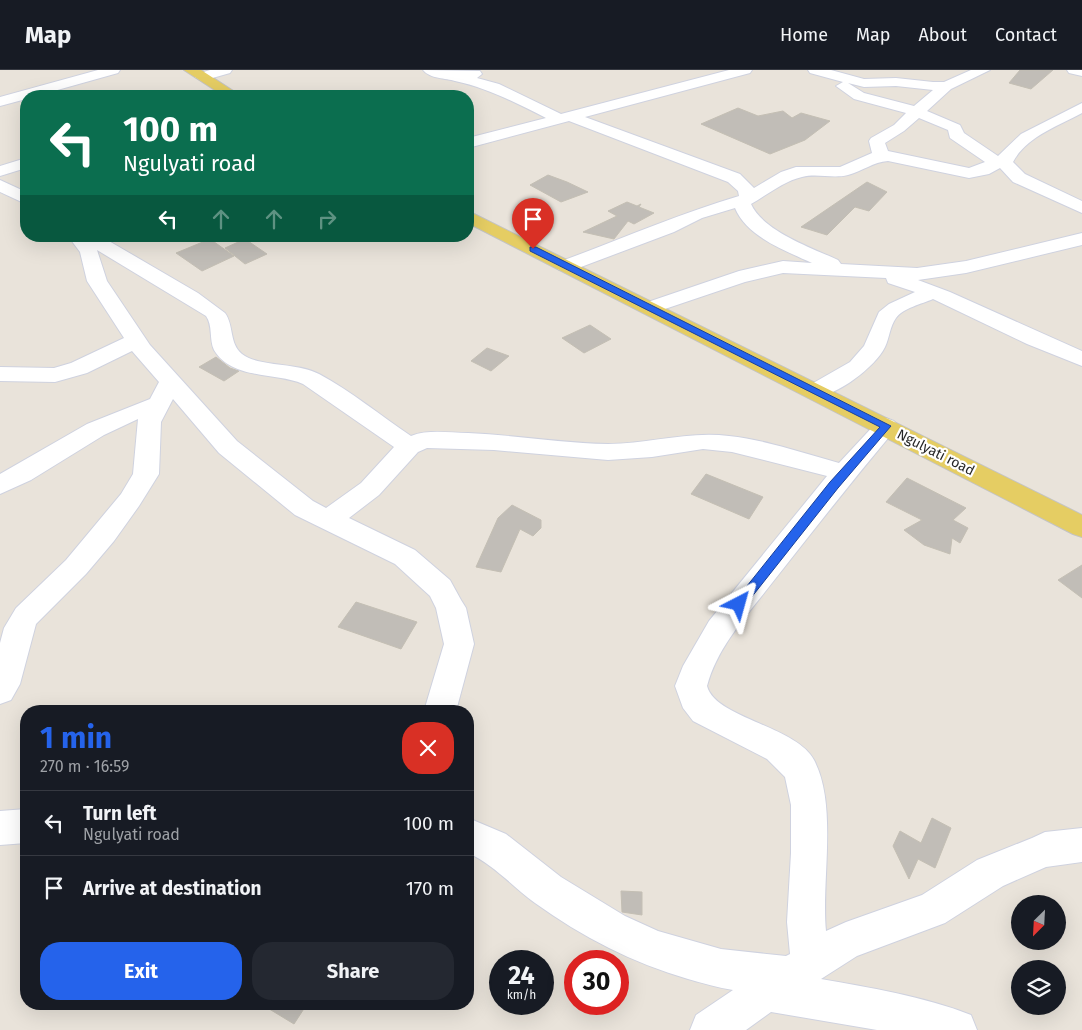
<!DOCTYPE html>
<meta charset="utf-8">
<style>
body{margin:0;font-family:"Fira Sans",sans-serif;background:#242831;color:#f1f3f6;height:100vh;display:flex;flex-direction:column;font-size:19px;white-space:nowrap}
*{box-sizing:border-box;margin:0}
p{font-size:16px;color:#9ea1a6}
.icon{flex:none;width:28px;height:28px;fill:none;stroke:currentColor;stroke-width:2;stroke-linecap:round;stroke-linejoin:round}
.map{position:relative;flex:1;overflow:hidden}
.details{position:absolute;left:20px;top:635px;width:454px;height:305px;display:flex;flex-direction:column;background:#171b24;border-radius:20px;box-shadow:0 5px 20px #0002}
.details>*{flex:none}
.hud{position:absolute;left:20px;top:20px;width:454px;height:152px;border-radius:20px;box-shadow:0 5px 20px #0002;background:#0b6e4f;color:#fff;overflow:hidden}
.needle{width:32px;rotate:204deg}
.buttons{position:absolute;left:1011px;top:825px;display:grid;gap:10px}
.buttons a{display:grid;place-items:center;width:55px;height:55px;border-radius:50%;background:#171b24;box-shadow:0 5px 20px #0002;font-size:25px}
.speed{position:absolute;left:489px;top:880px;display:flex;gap:10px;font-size:25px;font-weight:700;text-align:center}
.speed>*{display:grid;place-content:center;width:65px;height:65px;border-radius:50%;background:#171b24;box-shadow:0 5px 20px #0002;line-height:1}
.speed small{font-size:12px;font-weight:400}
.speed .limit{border:8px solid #d22;background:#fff;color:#111}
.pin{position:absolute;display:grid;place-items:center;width:42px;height:42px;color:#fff;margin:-51px -21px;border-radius:50% 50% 50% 0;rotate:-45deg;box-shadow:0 0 5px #0007}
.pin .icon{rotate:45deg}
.me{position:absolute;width:55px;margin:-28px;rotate:39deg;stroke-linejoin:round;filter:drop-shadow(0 0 4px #0008)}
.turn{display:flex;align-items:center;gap:18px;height:105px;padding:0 20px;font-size:22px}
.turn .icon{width:65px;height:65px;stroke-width:2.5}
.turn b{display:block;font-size:35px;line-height:42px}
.lanes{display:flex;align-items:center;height:48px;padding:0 20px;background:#0003;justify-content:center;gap:25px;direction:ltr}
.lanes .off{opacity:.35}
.round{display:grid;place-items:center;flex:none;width:52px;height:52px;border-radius:20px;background:#242831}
.overview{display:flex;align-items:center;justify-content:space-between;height:85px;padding:0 20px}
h1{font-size:30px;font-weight:700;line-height:38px;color:#2563eb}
.action{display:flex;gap:10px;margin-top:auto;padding:10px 20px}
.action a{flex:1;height:58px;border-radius:20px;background:#2563eb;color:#fff;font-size:20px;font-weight:700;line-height:58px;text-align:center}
.action a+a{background:#242831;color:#f1f3f6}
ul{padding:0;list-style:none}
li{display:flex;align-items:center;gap:15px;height:65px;padding:0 20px;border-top:1px solid #363941}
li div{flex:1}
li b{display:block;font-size:19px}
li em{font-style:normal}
header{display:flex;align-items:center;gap:30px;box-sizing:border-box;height:70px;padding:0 25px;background:#171b24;border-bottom:1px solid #363941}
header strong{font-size:24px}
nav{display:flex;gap:28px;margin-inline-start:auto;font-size:18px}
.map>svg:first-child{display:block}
</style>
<header>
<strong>Map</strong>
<nav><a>Home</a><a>Map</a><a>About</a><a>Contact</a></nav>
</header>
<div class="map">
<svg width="1082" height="960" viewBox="0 0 1082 960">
<rect width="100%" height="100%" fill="#e9e3da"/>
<path fill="#c1bdb7" stroke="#c4bfb4" d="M1020,0h33l-22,19 -22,-6z
M738,38l20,8 25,-5 9,7 9,-5 29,8 -25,19 -35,14 -69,-30z
M548,105l19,7 21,10 -27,10 -31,-17z
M867,112l20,10 -18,19 -14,-4 -28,28 -26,-8z
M627,132l10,4 4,-2 -2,3 15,6 -20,11 -6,-3 -14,18 -31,-7 34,-16 -9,-5z
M210,169l24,17 -32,15 -26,-18z
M245,169l22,15 -22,10 -20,-16z
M590,255l21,14 -27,14 -22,-15z
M487,278l22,8 -18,15 -20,-10z
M216,287l14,11 9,3 -15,10 -25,-14z
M706,404l57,23 -14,22 -58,-25z
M907,408l59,30 -13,12 15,8 -8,15 -8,-5 -2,16 -26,-9 -20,-15 18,-10 -36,-18z
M512,435l29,15v8l-8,8 -13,-7 -19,43 -25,-5 22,-49z
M1082,495v33l-24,-18z
M356,532l61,20 -16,27 -63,-22z
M932,748l19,10 -16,40 -17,-9 -9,20 -16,-33 7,-15 21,12z
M621,821l21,1v23l-20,-3z
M261,934h46l-13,20z"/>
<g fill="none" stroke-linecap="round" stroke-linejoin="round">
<g stroke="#cfd2df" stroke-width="2">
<path id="minor" d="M98,0h22l-2,3 -82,23h-10v3l-26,7v-9z
M210,0h22l-2,3 -28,8 -7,-4 2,-3z
M423,0l57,1 2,3 -5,4 22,6 62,30 168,-44h23l-2,3 -165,44 155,57 14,14 27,-16 15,-5h44l32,-14 -3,-12 2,-3 23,-13 12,-12 -52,-14 -18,-13 7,-4 -33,-9 -2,-3h23l33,9 32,-1 37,4h11l27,-12h19l-39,19 -24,22 33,14 4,8 34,23 23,-22 61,-31v10c-24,13 -56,24 -69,49l12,12 57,27v12l-69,-31 -13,-14 -11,6 -20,4 -81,-17c-15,1 -25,10 -40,14 -15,4 -31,-2 -46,2 -18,4 -35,18 -51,27 12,27 61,44 87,56l3,4 76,4 49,-7 116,-28v12l-116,28 -48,7 32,12 132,59v15l-55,-22 -94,-45c-11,5 -30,9 -37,19 -6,8 -7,21 -11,29 -10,21 -55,55 -77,49l-3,-5 3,-5 42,-24 14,-16 15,-34 10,-8 26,-12 -27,-9 -2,-5 -103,-5 -38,9 -89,30 -7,2 -7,-2 -3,-4 3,-4 97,-33 44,-10 29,2c-26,-12 -65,-26 -77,-55l-33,10 -28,14 -101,38h-14l-3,-4 3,-4c60,-22 119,-48 180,-66l-1,-5 -10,-9 -159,-61 -101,27v-10l78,-20c-30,-15 -58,-30 -91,-37 -9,-3 -25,-2 -32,-11zM848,13l16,4 32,-1 37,4 -19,16 -50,-13zM919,48l29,12 2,8 35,24 -16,6 -81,-17 -3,-8 19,-12z
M1067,0h15v6l-13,-3z
M26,88v10l-26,8v-10z
M0,110l26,12v12l-26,-12z
M68,166l34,1 96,56 27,20c9,12 4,31 17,41 16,13 55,8 77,20 32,17 62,42 92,62 18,-7 38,-3 57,-3 46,2 93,10 140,11 41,0 79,-13 121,-8 37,4 74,17 110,27l39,-42 8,-3 8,3 4,5 -4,5c-42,50 -82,101 -122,152 -24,31 -55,64 -65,103 8,32 89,40 107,74 24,45 7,122 12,171l20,-9 76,-27 55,-35 55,-22 13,-6 37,-4v34l-36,5 -43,19 -58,37 -88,33 -36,23c50,9 102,17 150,36l6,15h-100l-106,-18 -25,18h-56l6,-15 37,-25c-15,-2 -30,-7 -45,-11 -55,-16 -106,-42 -153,-76 -23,-17 -42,-39 -67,-50v-35l38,16 55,43 64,39 33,15 63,18 65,7 4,-2 -3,-32 4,-69v-48l-6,-28 -18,-18 -74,-38 -10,-13 -8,-22 8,-20 26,-45 118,-145 -95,-24 -29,-3 -51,8 -44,3 -114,-10 -67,-2 -9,4 -39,43 -30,23 66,32 35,30 11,20 5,8 8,36 -18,67h-32l20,-67 -8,-36 -6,-12 -35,-32 -100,-49 -76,-62 -46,-54 -12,23 -2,52 -20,32 -25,35 -28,33 -50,50 -16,60 -9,16 -11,4v-61l4,-15 12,-20 50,-48 55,-66 12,-20 5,-55 -34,16 -73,45 -31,14v-20l87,-50 63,-25 9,-17 -27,-31 -45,22 -32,9 -55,-1v-14l54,1 17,-5 53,-25 -37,-57 -7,-29zM97,180l109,66c7,9 3,24 8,34 18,30 61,22 89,34l91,63 -33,36 -35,25 -13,-7 -76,-60 -87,-96 -43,-64z
M26,739v34l-26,2v-34z"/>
</g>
<g stroke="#c3c3c3" stroke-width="2">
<path id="major" d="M184,0h17l40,26h-17z
M468,141l614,304v22l-9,-3 -605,-311z"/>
</g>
<use href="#minor" fill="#fff" fill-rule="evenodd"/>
<use href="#major" fill="#e5cd63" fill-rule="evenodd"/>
</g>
<path fill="#2563eb" stroke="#184099" d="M530,177h6l355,179 -53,62 -95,120h-8l-2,-4 2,-3 95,-119 50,-55 -350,-176z"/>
<g text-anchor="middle" stroke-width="4.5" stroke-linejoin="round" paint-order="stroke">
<g font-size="14" fill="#272727" stroke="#fff">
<text transform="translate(936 382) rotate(27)" y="5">Ngulyati road</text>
</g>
</g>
</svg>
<div class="buttons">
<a><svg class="needle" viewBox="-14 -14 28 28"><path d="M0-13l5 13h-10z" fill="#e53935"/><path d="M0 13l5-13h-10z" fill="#9ea1a6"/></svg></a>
<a><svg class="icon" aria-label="layers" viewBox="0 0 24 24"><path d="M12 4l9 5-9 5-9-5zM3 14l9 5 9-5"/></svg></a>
</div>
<div class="speed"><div>24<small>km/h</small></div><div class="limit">30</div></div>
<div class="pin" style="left:533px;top:179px;background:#d93025"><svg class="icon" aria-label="arrive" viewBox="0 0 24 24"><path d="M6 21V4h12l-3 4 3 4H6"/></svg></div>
<svg class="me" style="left:739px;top:534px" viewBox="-20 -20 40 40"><path d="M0-17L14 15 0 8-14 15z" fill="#2563eb" stroke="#fff" stroke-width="4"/></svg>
<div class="hud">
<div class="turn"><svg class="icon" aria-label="left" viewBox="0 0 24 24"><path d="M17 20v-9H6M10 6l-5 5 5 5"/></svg><div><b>100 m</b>Ngulyati road</div></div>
<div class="lanes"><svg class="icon" aria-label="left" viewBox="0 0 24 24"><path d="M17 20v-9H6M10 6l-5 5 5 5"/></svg><svg class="icon off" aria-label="ahead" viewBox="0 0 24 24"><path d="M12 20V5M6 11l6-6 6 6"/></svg><svg class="icon off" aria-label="ahead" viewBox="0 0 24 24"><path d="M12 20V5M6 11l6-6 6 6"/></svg><svg class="icon off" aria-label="right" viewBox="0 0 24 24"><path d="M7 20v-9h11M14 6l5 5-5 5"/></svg></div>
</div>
<section class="details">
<div class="overview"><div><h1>1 min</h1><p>270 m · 16:59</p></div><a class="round" style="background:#d93025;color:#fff"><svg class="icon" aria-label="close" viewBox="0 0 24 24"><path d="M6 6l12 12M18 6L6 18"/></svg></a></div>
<ul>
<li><svg class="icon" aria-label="left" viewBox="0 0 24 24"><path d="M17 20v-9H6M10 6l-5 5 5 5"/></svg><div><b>Turn left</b><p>Ngulyati road</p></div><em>100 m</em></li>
<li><svg class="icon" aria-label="arrive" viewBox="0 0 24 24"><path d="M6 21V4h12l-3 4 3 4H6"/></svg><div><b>Arrive at destination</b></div><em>170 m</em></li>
</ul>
<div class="action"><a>Exit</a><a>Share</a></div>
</section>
</div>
